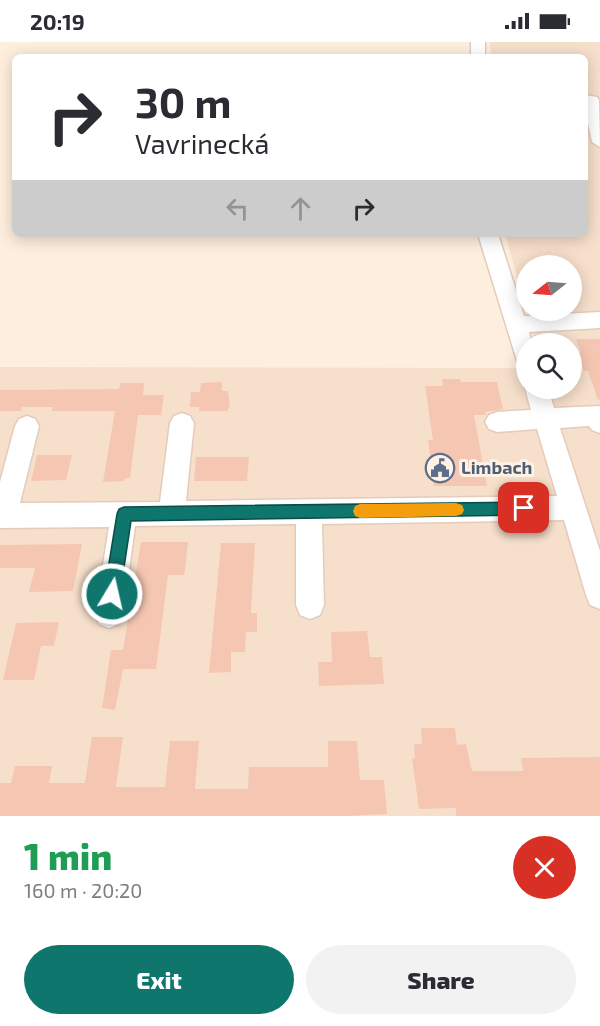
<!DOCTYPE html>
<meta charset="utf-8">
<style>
body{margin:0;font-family:"Exo 2",sans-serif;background:#f2f2f3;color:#2b2b33;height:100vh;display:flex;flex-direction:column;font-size:22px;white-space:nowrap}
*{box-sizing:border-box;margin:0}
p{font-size:20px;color:#7c7c81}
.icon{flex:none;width:33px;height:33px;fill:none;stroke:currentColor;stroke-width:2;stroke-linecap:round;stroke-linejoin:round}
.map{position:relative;height:774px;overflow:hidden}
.side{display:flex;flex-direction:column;background:#fff;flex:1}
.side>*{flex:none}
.banner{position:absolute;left:12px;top:12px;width:576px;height:183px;border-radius:9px;box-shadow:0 3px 15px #0003;background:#fff;color:#2b2b33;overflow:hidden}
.needle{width:39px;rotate:253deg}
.tools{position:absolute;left:516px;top:213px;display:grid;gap:12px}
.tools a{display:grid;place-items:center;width:66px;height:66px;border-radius:50%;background:#fff;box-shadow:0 3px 15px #0003;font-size:30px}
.pin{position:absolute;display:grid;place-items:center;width:51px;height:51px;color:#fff;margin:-26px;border-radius:12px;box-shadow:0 3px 9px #0006}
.me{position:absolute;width:66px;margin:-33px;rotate:9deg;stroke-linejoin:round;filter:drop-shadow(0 0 4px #0008)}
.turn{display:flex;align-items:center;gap:21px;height:126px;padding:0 24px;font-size:27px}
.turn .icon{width:78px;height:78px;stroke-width:2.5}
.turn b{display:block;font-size:42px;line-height:51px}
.lanes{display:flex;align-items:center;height:57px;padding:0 24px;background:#0003;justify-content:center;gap:30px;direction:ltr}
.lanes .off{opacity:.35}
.round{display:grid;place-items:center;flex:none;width:63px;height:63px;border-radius:32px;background:#f2f2f3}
.summary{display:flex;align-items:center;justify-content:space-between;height:102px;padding:0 24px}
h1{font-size:36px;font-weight:800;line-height:45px;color:#1e9e55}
.primary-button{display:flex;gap:12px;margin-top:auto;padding:12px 24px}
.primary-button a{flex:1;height:69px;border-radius:36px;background:#0f766e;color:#fff;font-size:24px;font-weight:800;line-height:69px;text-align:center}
.primary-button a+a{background:#f2f2f3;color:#2b2b33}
.status{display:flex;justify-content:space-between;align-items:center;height:42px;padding:0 30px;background:#fff;direction:ltr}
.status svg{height:16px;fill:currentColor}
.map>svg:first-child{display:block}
</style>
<div class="status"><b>20:19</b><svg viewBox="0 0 49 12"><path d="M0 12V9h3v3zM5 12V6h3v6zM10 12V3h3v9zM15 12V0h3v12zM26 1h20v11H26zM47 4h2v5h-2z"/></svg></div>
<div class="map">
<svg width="600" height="774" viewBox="0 0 600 774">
<rect width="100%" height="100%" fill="#feeedd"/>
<path fill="#f6dfcb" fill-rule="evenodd" d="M490,0h110v774h-600v-449l526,1v20h46v-44l-36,-1 -31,-109h80v-177h-94zM526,224h46v44h-46z"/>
<path fill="#f5c7b3" d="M576,297h24v60l-2,1 -10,-29h-4l-7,-19h4z
M442,337h18l1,3h36l6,27 -18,3 1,3h-12l13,71h-53l-6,-46h5l-8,-54h18z
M222,340v9h6l2,15 -3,5h-28v-4h-9l1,-15h9l1,-9z
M121,341h23l-1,12h21l-3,20h-23l-8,63h-5l-1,3 -21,1 12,-71h-63l1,-4h-31l-1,4h-21v-21l119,-1z
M37,413h35l-6,25 -35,1z
M196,415h53l-2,24h-53z
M141,500h47l-3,27 -1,6h-16l-12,94h-33l-8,41 -13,-2 9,-58h12z
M221,501h34l-4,70h6v19h-11l-1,20h-14v20l-22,1z
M82,502l-9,47 -44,1 6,-24h-35v-23z
M59,580l-5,24h-13l-7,34h-31l13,-57z
M367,589l3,26h12l2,27 -65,2 -1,-24h14l-1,-30z
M421,686h34l2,17 9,-1 6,27h51l-2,-13 79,-1v59h-144v-8l-37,1 -7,-51 3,1 -1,-15h8z
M92,695h31l-7,50h49l5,-46h29l-4,48h53l1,-22h79v-26h29l3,39h24l3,34 -40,2h-347v-33h11l4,-17h37l-3,17h36z"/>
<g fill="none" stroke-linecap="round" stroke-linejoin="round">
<g stroke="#e4cbbc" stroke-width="3">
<path id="minor" d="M471,0h14v15h-14z
M585,53l12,2 2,3 1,47 -8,-5 -7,-33z
M478,192h20l26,82 76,-4v16l-71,4 3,12h-6v23l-8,-3z
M526,342v4h22l6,20 46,-2v27l-8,-3 -3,-4 -29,2 40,123v58l-10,-4 -4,-10 -22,-75 -242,4 2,81 -4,10 -10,4 -10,-4 -4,-10v-81l-161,2 -12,88 -4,10 -10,4 -10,-4 -4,-10 14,-87 -109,1v-46l15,-56 4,-7 8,-3 8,3 4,7 -19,77 140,-1 10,-79 4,-7 8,-3 8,3 4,7 -8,78 371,-5 -20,-67 -40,3 -8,-3 -4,-7 4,-7 8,-3 34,-2 -6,-22z"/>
</g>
<use href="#minor" fill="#fff" fill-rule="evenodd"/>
</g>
<path fill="#0f766e" stroke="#0a4d48" stroke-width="1.5" d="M524,460l5,2 3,4 -3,5 -5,2 -393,6 -11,73 -2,6 -6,2 -5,-2 -3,-6 13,-80 2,-5 5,-2z"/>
<path fill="#f59e0b" d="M456,461l6,2 2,5 -2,4 -6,2 -96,2 -5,-2 -2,-5 2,-5 5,-2z"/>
<defs>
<g id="civic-ring" transform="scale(1.5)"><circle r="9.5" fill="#fff2e5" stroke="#5c6f8a" stroke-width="1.5"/><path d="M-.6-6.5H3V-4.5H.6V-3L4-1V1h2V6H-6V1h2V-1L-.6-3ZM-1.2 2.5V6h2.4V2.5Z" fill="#5c6f8a"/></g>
</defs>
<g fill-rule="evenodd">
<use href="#civic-ring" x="440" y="426"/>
</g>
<g text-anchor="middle" stroke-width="6" stroke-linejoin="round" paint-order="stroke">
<g font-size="18" font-weight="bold" fill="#4e5e75" stroke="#fff2e5" text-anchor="start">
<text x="461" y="432">Limbach</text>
</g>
</g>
</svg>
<div class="tools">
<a><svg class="needle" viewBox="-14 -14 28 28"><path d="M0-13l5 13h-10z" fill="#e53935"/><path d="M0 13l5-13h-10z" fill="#7c7c81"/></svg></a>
<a><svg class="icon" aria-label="search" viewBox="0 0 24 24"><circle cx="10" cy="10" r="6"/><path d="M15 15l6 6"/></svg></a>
</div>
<div class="pin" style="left:524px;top:466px;background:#d93025"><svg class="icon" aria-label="arrive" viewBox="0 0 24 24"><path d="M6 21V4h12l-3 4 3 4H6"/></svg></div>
<svg class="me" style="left:112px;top:552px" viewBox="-20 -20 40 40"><circle r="17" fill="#0f766e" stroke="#fff" stroke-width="3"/><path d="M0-11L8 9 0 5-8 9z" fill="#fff"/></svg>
<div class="banner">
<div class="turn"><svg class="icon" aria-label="right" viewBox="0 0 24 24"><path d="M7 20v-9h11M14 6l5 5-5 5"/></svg><div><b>30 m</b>Vavrinecká</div></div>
<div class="lanes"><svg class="icon off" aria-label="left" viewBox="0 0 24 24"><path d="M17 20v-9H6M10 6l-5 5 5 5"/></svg><svg class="icon off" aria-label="ahead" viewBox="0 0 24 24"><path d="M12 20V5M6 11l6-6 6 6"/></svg><svg class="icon" aria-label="right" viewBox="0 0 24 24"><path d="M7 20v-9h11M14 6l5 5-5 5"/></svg></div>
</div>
</div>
<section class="side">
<div class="summary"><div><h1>1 min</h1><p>160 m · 20:20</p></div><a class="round" style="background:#d93025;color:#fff"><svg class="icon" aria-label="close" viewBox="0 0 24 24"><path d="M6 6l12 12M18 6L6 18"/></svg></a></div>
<div class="primary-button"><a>Exit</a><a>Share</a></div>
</section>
